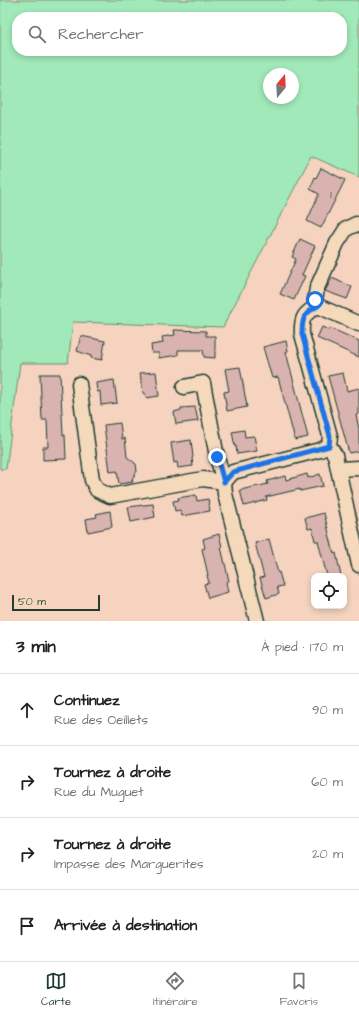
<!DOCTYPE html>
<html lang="fr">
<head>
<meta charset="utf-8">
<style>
	:root { --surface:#fff; --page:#f6f6f6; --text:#222; --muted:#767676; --line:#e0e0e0; --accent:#1f3d34 }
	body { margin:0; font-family:"Architects Daughter",sans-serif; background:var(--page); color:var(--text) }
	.controls { position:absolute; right:12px; bottom:12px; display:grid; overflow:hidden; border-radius:8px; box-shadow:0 2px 6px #0003 }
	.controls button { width:36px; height:36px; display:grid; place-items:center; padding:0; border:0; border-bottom:1px solid var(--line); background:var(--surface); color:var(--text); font:20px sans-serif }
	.compass { position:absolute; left:263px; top:68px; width:36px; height:36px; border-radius:50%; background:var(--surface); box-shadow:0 2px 6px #0003; rotate:18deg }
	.scale { position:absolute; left:12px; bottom:10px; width:88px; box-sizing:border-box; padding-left:4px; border:2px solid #1f3d34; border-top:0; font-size:11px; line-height:14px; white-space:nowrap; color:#1f3d34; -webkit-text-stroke:3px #f4d9bb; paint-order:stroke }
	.stop { position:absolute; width:12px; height:12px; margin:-9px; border:3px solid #1a73e8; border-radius:50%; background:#fff }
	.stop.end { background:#1a73e8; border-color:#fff; box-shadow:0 1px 4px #0008 }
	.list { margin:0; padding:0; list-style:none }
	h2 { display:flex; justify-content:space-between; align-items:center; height:52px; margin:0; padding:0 16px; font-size:17px }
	h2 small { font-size:13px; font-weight:400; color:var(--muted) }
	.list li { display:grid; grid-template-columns:26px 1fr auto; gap:12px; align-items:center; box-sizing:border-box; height:72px; padding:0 16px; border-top:1px solid var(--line) }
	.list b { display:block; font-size:15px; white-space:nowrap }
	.list p { margin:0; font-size:13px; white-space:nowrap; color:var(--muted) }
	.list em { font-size:13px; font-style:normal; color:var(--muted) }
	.icon { flex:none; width:22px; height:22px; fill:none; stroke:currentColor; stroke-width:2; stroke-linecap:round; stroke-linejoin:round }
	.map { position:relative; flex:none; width:359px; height:621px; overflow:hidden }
	.search { position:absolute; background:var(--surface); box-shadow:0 2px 6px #0003; left:12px; right:12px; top:12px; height:44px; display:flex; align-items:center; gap:10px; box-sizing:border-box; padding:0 14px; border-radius:16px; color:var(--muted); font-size:15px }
	.sheet { height:340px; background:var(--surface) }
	nav { display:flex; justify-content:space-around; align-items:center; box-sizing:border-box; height:56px; border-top:1px solid var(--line); background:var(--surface); font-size:11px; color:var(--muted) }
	nav a { display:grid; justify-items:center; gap:2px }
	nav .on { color:var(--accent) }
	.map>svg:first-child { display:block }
	.green { fill:#a1e9b8; stroke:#609376; fill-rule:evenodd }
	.building { fill:#d9b3b0; stroke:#1f3d34 }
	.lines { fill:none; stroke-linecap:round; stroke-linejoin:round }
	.minor-casing { stroke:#1f3d34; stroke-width:17 }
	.minor { stroke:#f4d9bb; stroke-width:14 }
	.route { stroke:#1a73e8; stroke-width:5 }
	.labels { text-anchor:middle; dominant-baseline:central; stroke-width:3; stroke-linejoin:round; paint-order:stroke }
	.number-label { font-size:11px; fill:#4e5a53 }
</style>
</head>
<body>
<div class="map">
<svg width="359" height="621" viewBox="0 0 359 621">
	<rect width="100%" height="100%" fill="#f5d3be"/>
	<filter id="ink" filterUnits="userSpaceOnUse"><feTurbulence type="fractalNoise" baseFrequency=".025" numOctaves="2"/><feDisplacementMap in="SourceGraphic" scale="8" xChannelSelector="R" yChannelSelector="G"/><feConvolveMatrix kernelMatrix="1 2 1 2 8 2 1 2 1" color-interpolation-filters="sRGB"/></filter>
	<g filter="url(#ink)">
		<!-- green -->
		<path class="green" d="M0,0h359v177l-48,-21 -88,171 -150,-5 -5,41h-48l-14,106h-6zM17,17h325v34h-325zM269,74h24v24h-24z"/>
		<!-- building -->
		<g class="building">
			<path d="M321,168l24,12 -24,48 -14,-7 12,-27 -9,-5 5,-12 1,1z"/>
			<path d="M300,239l15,7 -13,29 3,1 -11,24 -14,-6 16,-35 -4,-2z"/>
			<path d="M332,278l20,9 -5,12 -22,-8z"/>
			<path d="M322,327l7,3 1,-2 29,13v16l-42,-19z"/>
			<path d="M174,330l32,1v5h9v22l-11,-1 -1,-7h-25v5l-19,3v-5h-7l-1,-8 12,-2 -1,-6 13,-2z"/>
			<path d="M81,336l24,5 -3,19 -11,-2v-2l-14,-5z"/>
			<path d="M286,341l2,10 -2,1 22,85 -13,3 -17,-63 -6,1 -9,-31z"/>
			<path d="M240,367l7,40 -20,4 -3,-19 5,-1 -4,-22z"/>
			<path d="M156,372l3,24 -13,2 -1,-5h-2l-3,-20z"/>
			<path d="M343,373l4,18 12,-3v26l-3,1 3,14v22l-10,2 -21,-77z"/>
			<path d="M40,374h20l3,61h2l1,24 -23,1v-13h5l-1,-27h-5z"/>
			<path d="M114,380l3,23 -16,2 -1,-14 -3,1 -1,-9z"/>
			<path d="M195,407l3,14 -22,3 -2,-12 7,-2v-2z"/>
			<path d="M120,423l2,16 3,-1 2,19 9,7 1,7 -5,8 1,3 -14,2 -2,-13 -7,1 -6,-47z"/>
			<path d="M244,430l1,7 9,-1 3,15 -20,3 -1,-8 -1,1 -3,-15z"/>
			<path d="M191,440l2,17 -1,1 1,8 -15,2 -1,-6 -3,1 -3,-20z"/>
			<path d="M307,474l1,4 12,-4 3,12 -23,5v-2l-34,8 1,3 -23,6 -4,-16 28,-6 -1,-3 18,-5 1,4z"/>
			<path d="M196,495l1,6 11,-2 2,12 -28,5 -2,-6 -5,1 -2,-10 6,-1 -1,-2z"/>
			<path d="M153,504l2,13 -24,5 -3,-15z"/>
			<path d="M110,511l2,16 -24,5 -2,-13 11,-2 -1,-3z"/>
			<path d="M324,513l10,41 2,-1 5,23h-14l-9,-35h-3l-3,-13 -4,1 -3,-11z"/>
			<path d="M219,534l3,13h-1l8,34 -3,1 2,10 -20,6 -4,-14 5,-1 -2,-8h1l-6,-26 3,-1 -2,-9z"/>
			<path d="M269,539l9,34 1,-1 4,14 -6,1 2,7 -13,4 -6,-20 4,-1 -9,-34z"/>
		</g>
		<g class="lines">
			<defs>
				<g id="minor">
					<path d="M318,306l41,18"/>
					<path d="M79,384l13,96 5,10 13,6 93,-17 21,3"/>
					<path d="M184,387l19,-4 14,74 7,25 1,12 32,127"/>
					<path d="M329,446l1,-10 -28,-102c-1,-16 2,-21 16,-28l-3,-6 2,-12 20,-45 9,-14 10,-5 3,1"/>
					<path d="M329,446l6,9 3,14 21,96"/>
					<path d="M338,469l21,-1"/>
					<path d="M224,482l9,-10 87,-22 9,-4"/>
				</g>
			</defs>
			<!-- minor casing -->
			<use href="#minor" class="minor-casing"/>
			<!-- minor -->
			<use href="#minor" class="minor"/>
		</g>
	</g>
	<g class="lines" filter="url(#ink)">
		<!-- route -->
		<path class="route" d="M217,457l7,25 9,-10 96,-26 1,-10 -28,-102c0,-16 2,-21 16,-28l-3,-6"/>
	</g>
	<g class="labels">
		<!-- number labels -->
		<g class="number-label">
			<text x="331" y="194">1</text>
		</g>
	</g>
</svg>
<div class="controls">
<button><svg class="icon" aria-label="locate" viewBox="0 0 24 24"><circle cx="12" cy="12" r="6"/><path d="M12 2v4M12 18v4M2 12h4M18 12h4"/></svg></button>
</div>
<svg class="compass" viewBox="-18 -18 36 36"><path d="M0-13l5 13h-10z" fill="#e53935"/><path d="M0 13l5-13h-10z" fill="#767676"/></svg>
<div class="scale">50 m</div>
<div class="stop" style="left:315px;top:300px"></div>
<div class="stop end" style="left:217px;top:457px"></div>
<div class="search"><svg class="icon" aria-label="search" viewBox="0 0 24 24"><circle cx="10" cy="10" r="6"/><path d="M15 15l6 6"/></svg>Rechercher</div>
</div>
<section class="sheet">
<h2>3 min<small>À pied · 170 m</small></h2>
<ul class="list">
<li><svg class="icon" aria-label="ahead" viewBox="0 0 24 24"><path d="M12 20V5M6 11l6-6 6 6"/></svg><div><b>Continuez</b><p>Rue des Oeillets</p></div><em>90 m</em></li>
<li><svg class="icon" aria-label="right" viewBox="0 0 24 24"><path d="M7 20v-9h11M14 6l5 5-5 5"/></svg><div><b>Tournez à droite</b><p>Rue du Muguet</p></div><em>60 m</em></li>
<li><svg class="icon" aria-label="right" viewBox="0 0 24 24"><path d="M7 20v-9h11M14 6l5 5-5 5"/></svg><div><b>Tournez à droite</b><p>Impasse des Marguerites</p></div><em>20 m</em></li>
<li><svg class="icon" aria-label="arrive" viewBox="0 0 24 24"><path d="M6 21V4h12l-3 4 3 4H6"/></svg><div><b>Arrivée à destination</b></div></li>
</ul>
</section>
<nav>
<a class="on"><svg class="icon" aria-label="map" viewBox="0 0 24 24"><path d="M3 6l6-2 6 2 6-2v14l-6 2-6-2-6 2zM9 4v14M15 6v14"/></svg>Carte</a>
<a><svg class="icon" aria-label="directions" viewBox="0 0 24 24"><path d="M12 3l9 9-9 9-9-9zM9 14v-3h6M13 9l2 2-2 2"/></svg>Itinéraire</a>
<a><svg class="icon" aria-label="saved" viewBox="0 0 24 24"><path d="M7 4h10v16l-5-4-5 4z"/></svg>Favoris</a>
</nav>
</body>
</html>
